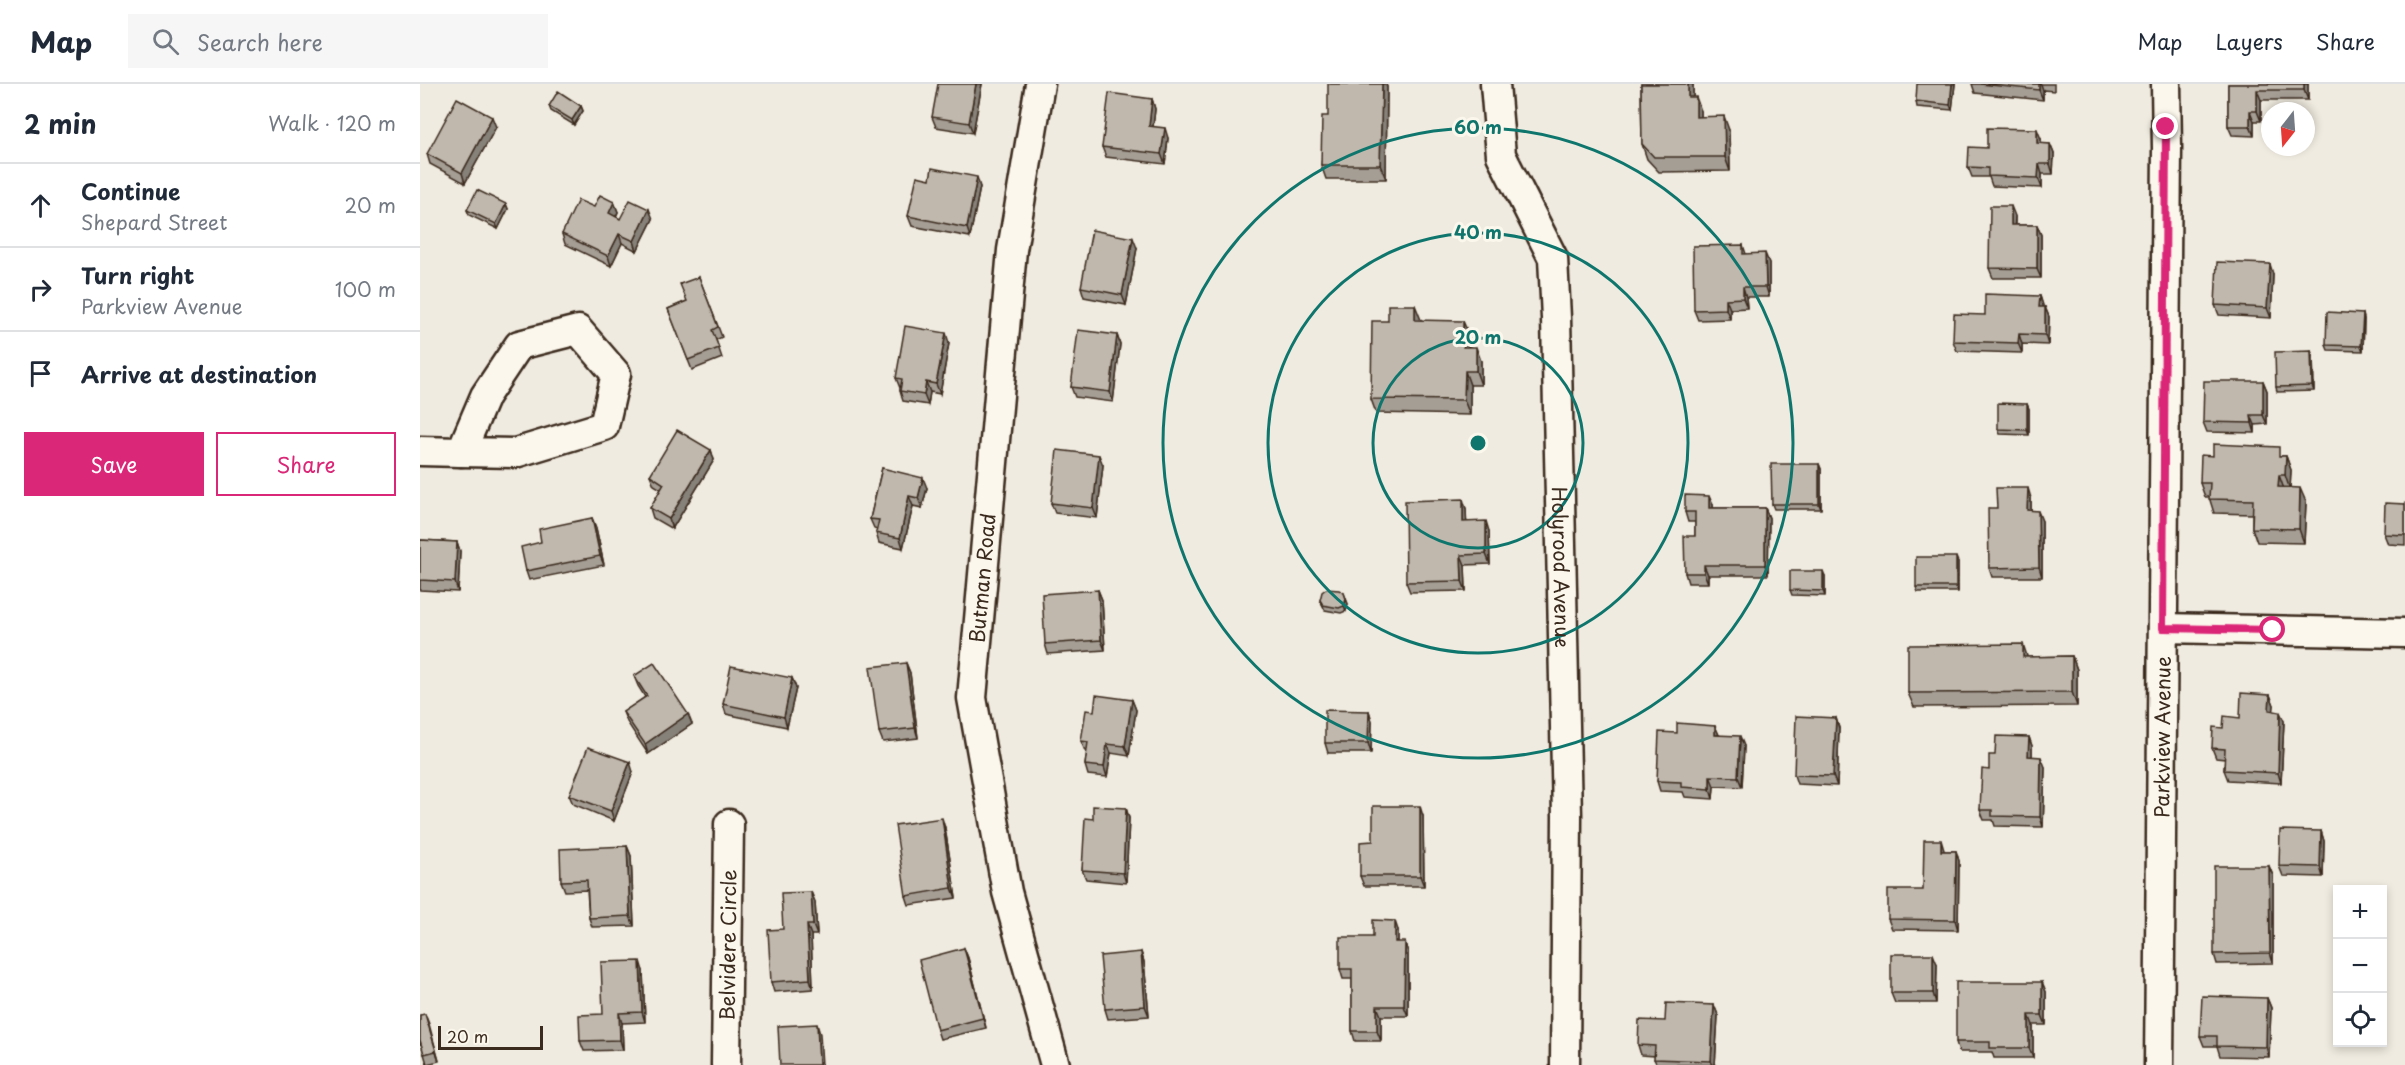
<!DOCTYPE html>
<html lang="en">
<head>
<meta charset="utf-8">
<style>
	:root { --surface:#fff; --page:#f6f6f7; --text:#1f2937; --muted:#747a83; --line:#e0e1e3; --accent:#db2777 }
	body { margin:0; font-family:"Playpen Sans",sans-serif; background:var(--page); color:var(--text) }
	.controls { position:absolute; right:18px; bottom:18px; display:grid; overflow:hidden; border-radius:0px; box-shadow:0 3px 9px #0003 }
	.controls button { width:54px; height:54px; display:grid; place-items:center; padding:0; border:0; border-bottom:2px solid var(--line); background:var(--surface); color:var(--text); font:30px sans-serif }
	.compass { position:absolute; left:1841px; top:18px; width:54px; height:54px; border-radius:50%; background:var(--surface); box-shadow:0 3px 9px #0003; rotate:197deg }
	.scale { position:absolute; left:18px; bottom:15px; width:105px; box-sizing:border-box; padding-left:6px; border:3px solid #3b2a1e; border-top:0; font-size:16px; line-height:21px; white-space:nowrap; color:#3b2a1e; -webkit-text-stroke:4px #fbf7ec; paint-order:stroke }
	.stop { position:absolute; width:18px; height:18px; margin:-14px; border:4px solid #db2777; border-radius:50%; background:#fff }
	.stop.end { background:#db2777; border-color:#fff; box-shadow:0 2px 6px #0008 }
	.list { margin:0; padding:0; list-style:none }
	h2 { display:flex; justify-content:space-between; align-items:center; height:78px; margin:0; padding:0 24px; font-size:26px }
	h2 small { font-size:20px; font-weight:400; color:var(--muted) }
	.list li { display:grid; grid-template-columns:39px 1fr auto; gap:18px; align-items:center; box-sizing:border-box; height:84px; padding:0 24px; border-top:2px solid var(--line) }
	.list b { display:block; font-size:22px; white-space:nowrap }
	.list p { margin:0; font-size:20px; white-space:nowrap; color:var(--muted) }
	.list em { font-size:20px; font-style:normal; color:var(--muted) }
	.actions { display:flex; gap:12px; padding:18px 24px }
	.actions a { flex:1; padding:14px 0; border:2px solid var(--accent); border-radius:0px; text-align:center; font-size:21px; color:var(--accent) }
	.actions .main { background:var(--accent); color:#fff }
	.icon { flex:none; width:33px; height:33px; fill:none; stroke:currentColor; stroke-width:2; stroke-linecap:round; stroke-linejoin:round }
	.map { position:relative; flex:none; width:1985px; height:981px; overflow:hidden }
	header { display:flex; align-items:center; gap:36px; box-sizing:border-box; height:84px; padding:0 30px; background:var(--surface); border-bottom:2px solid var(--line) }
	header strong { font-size:28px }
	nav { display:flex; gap:33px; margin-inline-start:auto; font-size:21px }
	.search { width:420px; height:54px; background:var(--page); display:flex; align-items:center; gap:15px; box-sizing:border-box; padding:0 21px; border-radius:0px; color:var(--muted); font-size:22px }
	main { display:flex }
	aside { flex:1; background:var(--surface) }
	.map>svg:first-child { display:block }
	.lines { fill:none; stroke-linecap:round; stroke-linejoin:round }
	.minor-casing { stroke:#3b2a1e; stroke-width:33 }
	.minor { stroke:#fbf7ec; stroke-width:28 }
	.wall { fill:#a59e95; stroke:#3b2a1e; stroke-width:1.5 }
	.shaded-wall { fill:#868179; stroke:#3b2a1e; stroke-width:1.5 }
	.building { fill:#c0b8ad; stroke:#3b2a1e; stroke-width:1.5 }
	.route { stroke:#db2777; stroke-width:8 }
	.ring { fill:none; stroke:#0f766e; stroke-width:3 }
	.labels { text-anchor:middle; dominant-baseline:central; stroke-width:6; stroke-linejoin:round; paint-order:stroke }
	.street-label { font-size:20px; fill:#3b2a1e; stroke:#fbf7ec }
	.centre { fill:#0f766e; stroke:#fbf7ec; stroke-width:3 }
	.ring-label { font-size:18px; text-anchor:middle; font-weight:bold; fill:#0f766e; stroke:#fbf7ec; stroke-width:6; stroke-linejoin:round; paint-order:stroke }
</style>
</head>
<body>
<header>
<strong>Map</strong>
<div class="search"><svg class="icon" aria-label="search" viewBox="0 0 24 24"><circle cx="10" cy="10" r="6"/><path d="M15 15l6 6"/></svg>Search here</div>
<nav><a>Map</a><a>Layers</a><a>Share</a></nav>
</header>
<main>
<aside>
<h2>2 min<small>Walk · 120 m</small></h2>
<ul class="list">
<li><svg class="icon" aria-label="ahead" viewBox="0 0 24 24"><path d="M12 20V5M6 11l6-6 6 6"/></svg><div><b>Continue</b><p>Shepard Street</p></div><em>20 m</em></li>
<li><svg class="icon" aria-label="right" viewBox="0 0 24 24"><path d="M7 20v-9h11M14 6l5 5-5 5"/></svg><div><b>Turn right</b><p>Parkview Avenue</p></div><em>100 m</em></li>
<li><svg class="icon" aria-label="arrive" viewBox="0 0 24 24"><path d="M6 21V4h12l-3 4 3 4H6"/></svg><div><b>Arrive at destination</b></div></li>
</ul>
<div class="actions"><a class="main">Save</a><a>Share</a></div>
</aside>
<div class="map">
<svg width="1985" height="981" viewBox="0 0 1985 981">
	<rect width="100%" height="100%" fill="#f0ebe0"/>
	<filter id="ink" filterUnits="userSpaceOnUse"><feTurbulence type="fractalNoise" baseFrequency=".0167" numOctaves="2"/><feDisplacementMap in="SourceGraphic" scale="12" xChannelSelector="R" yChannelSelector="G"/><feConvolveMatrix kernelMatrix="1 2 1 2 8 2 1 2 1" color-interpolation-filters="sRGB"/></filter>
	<g filter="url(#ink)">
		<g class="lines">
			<defs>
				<g id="minor">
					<path d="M620,0l-28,166 -40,448 35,194 48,173"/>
					<path id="s1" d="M1075,0l6,71 52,103 3,60 11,498 -2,249"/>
					<path d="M158,246l38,44 -12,52 -89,27 -54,-1 24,-56 34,-51z"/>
					<path d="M0,367l41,1"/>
					<path d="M1743,544l242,5"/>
					<path id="s2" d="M306,981l3,-241"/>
					<path id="s3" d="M1739,981l8,-917 -1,-64"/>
				</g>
			</defs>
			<!-- minor casing -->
			<use href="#minor" class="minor-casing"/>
			<!-- minor -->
			<use href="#minor" class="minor"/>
		</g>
		<!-- wall -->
		<g class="wall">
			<path d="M562,0l-9,49 -37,-6 -4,-10z"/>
			<path d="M1221,0h52v13l8,14v6l28,13 1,41 -71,1 -12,-13 -5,-15z"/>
			<path d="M1535,0l-3,26 -35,-3 -1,-6z"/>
			<path d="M1552,0h82v7l-11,-1v10l-68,-7z"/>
			<path d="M1808,0h80v16h-47v21h-7v15l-22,-1 -4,-9z"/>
			<path d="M967,3l-1,92h-60l-5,-14 7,-49z"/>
			<path d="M732,15l3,10 -2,18 15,11 -3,26 -59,-7 -4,-10z"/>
			<path d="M129,22h32l2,5 -9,14 -23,-14z"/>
			<path d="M76,43l-31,56 -35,-19 -3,-10z"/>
			<path d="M1621,55v5h9l4,10 -1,20h-11v14l-50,-2 -3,-9h-17l-4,-10 19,-19z"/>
			<path d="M510,95l50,8 -10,50 -58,-11 -4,-10z"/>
			<path d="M194,118l4,10 -2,5 4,2h33l-16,32 -15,-8 -11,23 -46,-22 -3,-10 32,-27z"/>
			<path d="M86,120l2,5 -10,20 -29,-14 -2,-5z"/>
			<path d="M1595,132v9h22l4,10v43h-48l-4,-10z"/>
			<path d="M1323,161l3,9 23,9v34h-23l1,11 -17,1v10l-32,1 -4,-10z"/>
			<path d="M717,164l-11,57 -42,-8 -3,-10z"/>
			<path d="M1853,190l-2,44 -52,-3 -4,-10z"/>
			<path d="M279,193l23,60 -6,3 6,18 -30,12 -24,-61 19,-8z"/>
			<path d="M1620,212l3,11h2l4,10 -1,28 -26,-1v9l-65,-2 -4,-10 32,-26z"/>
			<path d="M1943,230l1,5 -1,32 -35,-1 -2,-5z"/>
			<path d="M1001,236l48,15 -1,12 13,14v24h-11v30l-94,-2 -5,-14z"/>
			<path d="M697,251l3,9 -7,58 -38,-5 -4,-10z"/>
			<path d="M529,259l-9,51 -10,-2 -2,13 -25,-4 -3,-10v-3l-4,-10z"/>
			<path d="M1891,267l2,5 1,35 -37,1 -1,-5z"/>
			<path d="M1843,297l4,10v33l-12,1v8l-48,-1 -4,-10z"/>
			<path d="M1607,320l2,5v26l-29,-1 -2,-5z"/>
			<path d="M291,366l3,10 -42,69 -19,-11 -3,-10 11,-19 -7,-4 -4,-10z"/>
			<path d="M1793,372h73l5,14 -1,18 16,14 -2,41 -47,-1 -5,-14v-14l-38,-1 -5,-16h-4l-5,-14z"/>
			<path d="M1399,380l2,5v40h-47l-2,-5z"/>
			<path d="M683,381l-6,53 -42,-5 -4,-10z"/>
			<path d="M462,384l45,20 -5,20 -9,-2 -10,42 -24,-5 -3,-10 1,-4 -3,-1 -4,-9z"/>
			<path d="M1611,414v12l11,11v56h-50l-3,-9 8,-60z"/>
			<path d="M1985,420v41l-17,-1 -4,-10z"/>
			<path d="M1293,421v3h52l4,10 -1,57h-60v8h-20l-3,-10 10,-37v-14h-7l-3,-10z"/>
			<path d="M1046,425v12l23,10 1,33 -25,1 1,26 -56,1 -4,-10z"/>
			<path d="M172,434l4,10 8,37 -75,15 -3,-9 15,-29z"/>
			<path d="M0,456l37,2 3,9 -2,41 -38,-2z"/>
			<path d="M1538,478v30h-40l-2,-5z"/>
			<path d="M1405,492v20l-33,-1 -2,-5z"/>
			<path d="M678,506l4,10 3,50 -57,4 -3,-10z"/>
			<path d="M924,509l4,11 -2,7 -5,2 -16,-3 -5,-10z"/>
			<path d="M1652,572l5,14v36l-163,1 -6,-14 120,-36z"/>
			<path d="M486,579l4,10 8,65 -35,4 -4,-10z"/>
			<path d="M214,592l58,48 -44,30 -21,-32 -4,-10 22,-15 -7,-11z"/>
			<path d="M372,594l4,10 -9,39 -61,-13 -3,-10z"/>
			<path d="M1850,611l4,10 -1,6 11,10 -3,62 -53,-3 -4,-10 1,-11 -9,-1 -4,-10 11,-20 17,-10z"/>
			<path d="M712,616l4,10 -7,46 -18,-3 -4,24 -19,-2 -3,-10 2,-14h-2l-4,-10 13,-30z"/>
			<path d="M949,627l3,10 -1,32h-43l-3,-10z"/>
			<path d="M1416,634l3,10 -2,58 -40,-2 -3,-9z"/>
			<path d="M1295,642l4,9 25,11 -2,41 -28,-1 -1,13 -28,-2 -2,-5 -23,-1 -3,-10 20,-48z"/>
			<path d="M1609,653l3,9v11l13,10 -2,60 -48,-1 -2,-6h-9l-4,-10 9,-40 6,-15z"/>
			<path d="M213,688l-19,49 -41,-17 -4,-9z"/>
			<path d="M706,724l3,10 -3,65 -40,-4 -4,-9 11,-51z"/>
			<path d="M1003,732l1,70h-60l-4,-10 13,-35z"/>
			<path d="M525,744l11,70 -47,7 -3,-9z"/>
			<path d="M1901,747l3,10 -1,36 -40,-1 -4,-10z"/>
			<path d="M207,762l4,10 3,70 -42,1 -3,-9 -2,-28 -22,1 -4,-10z"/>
			<path d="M1524,767h12l3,10 -1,69 -66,-1 -4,-10 35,-29z"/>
			<path d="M1849,782l4,10v87l-56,1 -3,-10z"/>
			<path d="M391,808l4,10 2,33h-6l2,54 -39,3 -3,-10 12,-53z"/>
			<path d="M978,846v12l10,10v64h-27v25h-26l-3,-10v-52h-9l-3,-10 33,-32z"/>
			<path d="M544,864l4,10 18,70 -46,11 -3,-9z"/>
			<path d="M721,868l3,10 5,54 -41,3 -3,-10z"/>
			<path d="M1517,880l-1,39h-41l-4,-10z"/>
			<path d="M223,887l2,51 -23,1 1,27 -39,1 -4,-10 23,-27z"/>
			<path d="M1622,898l4,10v33h-13v33h-39l-2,-6h-33l-3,-10z"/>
			<path d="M1847,914l4,10 -2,49 -49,-1 -3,-10h-13l-4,-10z"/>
			<path d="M1294,921l4,10 -3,50h-58l-3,-6 1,-3 -14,-1 -3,-10 27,-24z"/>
			<path d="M5,930l14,47 -12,3 -6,-21 -1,1v-29z"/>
		</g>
		<!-- shaded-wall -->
		<g class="shaded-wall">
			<path d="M556,0h6l-9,49 -4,-10z"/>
			<path d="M962,0h4l1,3 -1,92 -6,-14z"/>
			<path d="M1268,0h5v27l-5,-14z"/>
			<path d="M1532,0h3l-3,26 -2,-5z"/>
			<path d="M1619,0h2l2,6v10l-4,-10z"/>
			<path d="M1884,0h4v16l-4,-10z"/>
			<path d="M1837,6l4,10v21l-4,-10z"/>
			<path d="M1276,13l5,14v20l-5,-14z"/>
			<path d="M732,15l3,10 -3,27 -3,-10z"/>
			<path d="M161,22l2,5 -9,14 -2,-5z"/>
			<path d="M1830,27l4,10v15l-4,-10z"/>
			<path d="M1304,32l5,14 1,41 -5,-14z"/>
			<path d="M72,33l4,10 -31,56 -3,-10z"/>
			<path d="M745,44l3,10 -3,26 -4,-10z"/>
			<path d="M1617,45l4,10v14l-4,-10z"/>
			<path d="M1630,60l4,10 -1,20 -3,-10z"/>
			<path d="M1619,80l3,10v14l-4,-10z"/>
			<path d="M557,93l3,10 -10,50 -3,-9z"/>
			<path d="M194,118l4,10 -6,11 -3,-10z"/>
			<path d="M86,120l2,5 -10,20 -2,-5z"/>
			<path d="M1591,122l4,10 -1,18 -3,-9z"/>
			<path d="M229,125l4,10 -16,32 -3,-10z"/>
			<path d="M1617,141l4,10v43l-4,-9z"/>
			<path d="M199,150l3,9 -11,23 -3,-10z"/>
			<path d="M713,154l4,10 -11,57 -4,-10z"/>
			<path d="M1345,169l4,10v34l-3,-10z"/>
			<path d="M1850,180l3,10 -2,44 -4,-10z"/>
			<path d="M1323,203l3,10 1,11 -4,-10z"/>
			<path d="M1620,212l3,9v12l-4,-10z"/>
			<path d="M1306,215l4,10v10l-4,-10z"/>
			<path d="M995,221l6,15v14l-6,-14z"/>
			<path d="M1625,223l4,10 -1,28 -3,-10z"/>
			<path d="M1943,230l1,5 -1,32 -2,-5z"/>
			<path d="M1043,237l6,14 -1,26 -5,-14z"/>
			<path d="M526,249l3,10 -9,51 -4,-10z"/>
			<path d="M1599,250l3,10v9l-4,-10z"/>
			<path d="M697,251l3,9 -7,58 -3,-10z"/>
			<path d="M1056,263l5,14v24l-5,-14z"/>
			<path d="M1891,267l2,5 1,35 -2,-5z"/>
			<path d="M1045,287l5,14v30l-6,-15z"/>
			<path d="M1843,297l4,10v33l-4,-9z"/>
			<path d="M506,298l4,10 -2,13 -4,-10z"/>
			<path d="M1607,320l2,5v26l-2,-5z"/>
			<path d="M1831,331l4,10v8l-3,-10z"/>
			<path d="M291,366l3,10 -42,69 -3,-10z"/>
			<path d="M679,371l4,10 -6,53 -4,-10z"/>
			<path d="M1866,372l5,14 -1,20 -5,-15z"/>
			<path d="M1399,380l2,5v40l-2,-5z"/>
			<path d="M1859,391l5,14 -6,-2z"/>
			<path d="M503,394l4,10 -5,20 -4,-10z"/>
			<path d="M1608,404l3,10v22l-4,-10z"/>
			<path d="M1880,404l6,14 -2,41 -5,-14z"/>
			<path d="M489,412l4,10 -10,42 -3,-10z"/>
			<path d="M1289,412l4,9v13l-4,-10z"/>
			<path d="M1043,415l3,10 1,22 -4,-9z"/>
			<path d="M1345,424l4,10 -1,57 -3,-10z"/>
			<path d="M1618,427l4,10v56l-3,-10z"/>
			<path d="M172,434l4,10 8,37 -4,-9z"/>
			<path d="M1066,437l3,10 1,33 -4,-10z"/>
			<path d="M37,458l3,9 -2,41 -3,-10z"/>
			<path d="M1041,471l4,10 1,26 -4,-10z"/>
			<path d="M1536,473l2,5v30l-2,-5z"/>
			<path d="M1284,481l4,10v8l-4,-10z"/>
			<path d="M1403,487l2,5v20l-2,-5z"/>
			<path d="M678,506l4,10 3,50 -4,-10z"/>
			<path d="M926,515l2,5 -2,7 -2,-5z"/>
			<path d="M1603,560l5,15 -5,-2z"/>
			<path d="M1652,572l5,14v36l-5,-14z"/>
			<path d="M486,579l4,10 8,65 -3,-10z"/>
			<path d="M372,594l4,10 -9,39 -3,-10z"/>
			<path d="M1850,611l4,10 -1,15 -4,-10z"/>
			<path d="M712,616l4,10 -7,46 -4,-10z"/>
			<path d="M949,627l3,10 -1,32 -3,-10z"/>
			<path d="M1860,628l4,9 -3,62 -3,-10z"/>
			<path d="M268,630l4,10 -44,30 -3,-10z"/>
			<path d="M1416,634l3,10 -2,58 -4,-10z"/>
			<path d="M1295,642l4,9h-4z"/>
			<path d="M1320,652l4,10 -2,41 -4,-10z"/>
			<path d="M1609,653l3,9v20l-4,-10z"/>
			<path d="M687,660l4,9 -4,24 -3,-10z"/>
			<path d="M1621,673l4,10 -2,60 -3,-10z"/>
			<path d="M210,678l3,10 -19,49 -3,-10z"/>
			<path d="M1290,692l4,10 -1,13 -3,-10z"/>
			<path d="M1000,722l3,10 1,70 -4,-10z"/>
			<path d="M706,724l3,10 -3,65 -3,-10z"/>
			<path d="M522,734l3,10 11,70 -4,-10z"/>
			<path d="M1901,747l3,10 -1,36 -3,-10z"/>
			<path d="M1521,756l3,10v11l-3,-10z"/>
			<path d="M207,762l4,10 3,70 -4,-10z"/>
			<path d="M1536,767l3,10 -1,69 -3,-10z"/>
			<path d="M1849,782l4,10v87l-3,-10z"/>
			<path d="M391,808l4,10 2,33 -4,-10z"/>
			<path d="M975,837l3,9v22l-3,-10z"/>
			<path d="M387,841l4,10 2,54 -3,-10z"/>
			<path d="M985,858l3,10v64l-4,-10z"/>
			<path d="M544,864l4,10 18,70 -3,-10z"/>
			<path d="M721,868l3,10 5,54 -4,-10z"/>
			<path d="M1513,870l4,10 -1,39 -3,-10z"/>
			<path d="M220,877l3,10 2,51 -3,-10z"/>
			<path d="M1622,898l4,10v33l-4,-10z"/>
			<path d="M1847,914l4,10 -2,49 -3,-10z"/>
			<path d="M1294,921l4,10 -3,50h-2l-2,-4z"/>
			<path d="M957,922l4,10v25l-4,-10z"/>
			<path d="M199,929l3,10 1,27 -3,-10z"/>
			<path d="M5,930l4,10 10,37 -3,-10z"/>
			<path d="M1609,931l4,10v33l-4,-10z"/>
			<path d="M397,940l3,10 2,31h-3z"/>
		</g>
		<!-- building -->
		<g class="building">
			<path d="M518,0h38l-7,39 -37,-6z"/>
			<path d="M908,0h54l-2,81h-59l1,-49h6z"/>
			<path d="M1221,0h47v13h8v20l28,-1 1,41h-71l-12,-13z"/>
			<path d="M1497,0h35l-2,21 -34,-4z"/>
			<path d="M1560,0h59v6z"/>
			<path d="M1808,0h76v6h-47v21h-7v15h-22z"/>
			<path d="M138,7l23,15 -9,14 -23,-14z"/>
			<path d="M689,9l43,6 -3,27 16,2 -4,26 -59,-7z"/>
			<path d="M37,14l35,19 -30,56 -35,-19z"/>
			<path d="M1567,44l50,1v14l13,1v20h-11l-1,14 -50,-2v-8l-20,-1 1,-20 18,1z"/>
			<path d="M512,84l45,9 -10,51 -59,-12 9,-40 13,3z"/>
			<path d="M57,106l29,14 -10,20 -29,-14z"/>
			<path d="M180,111l14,7 -5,11 11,6 10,-19 19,9 -15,32 -15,-7 -11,22 -46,-22 16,-34 16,7z"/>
			<path d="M1570,122h21v19h26v44l-48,-1z"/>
			<path d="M672,146l41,8 -11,57 -41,-8z"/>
			<path d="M1323,161v9l22,-1 1,34h-23v11l-17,1v10l-32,1 -1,-64z"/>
			<path d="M1797,178l53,2 -3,44 -52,-3z"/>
			<path d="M279,193l19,50 -6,3 7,18 -31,12 -20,-51 19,-8 -7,-17z"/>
			<path d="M1565,210l55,2 -1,11h6v28l-26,-1 -1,9 -65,-2 1,-27 31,1z"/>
			<path d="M968,221h27v15l48,1v26h13v24h-11l-1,29 -93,-1 1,-78h16z"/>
			<path d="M1907,228l36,2 -2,32 -35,-1z"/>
			<path d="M485,242l41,7 -10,51 -10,-2 -2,13 -24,-4 2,-12 -6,-1z"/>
			<path d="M658,246l39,5 -7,57 -39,-5z"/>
			<path d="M1891,267l1,35 -36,1 -1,-35z"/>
			<path d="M1784,297h59v34h-12l1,8 -49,-1z"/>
			<path d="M1578,319l29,1v26l-29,-1z"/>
			<path d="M257,346l34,20 -42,69 -19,-11 14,-24 -14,-9z"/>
			<path d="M1793,360l66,3v9h7l-1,19h-6l-1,12 22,1 -1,41 -47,-1 1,-28 -44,-1 1,-16h-10l1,-28 12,1z"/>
			<path d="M637,366l42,5 -6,53 -42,-5z"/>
			<path d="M1351,380h48v40h-47z"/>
			<path d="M462,384l41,10 -5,20 -9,-2 -9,42 -24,-5 3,-13 -9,-1z"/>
			<path d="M1576,404h32l-1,22 11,1 1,56 -50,1 -1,-60h9z"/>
			<path d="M1265,411l24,1v12h56v57h-61v8h-19l-1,-37h11v-24h-10z"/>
			<path d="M1043,415v23l23,-1v33l-25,1 1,26 -56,1 -1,-81z"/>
			<path d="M1965,419l20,1v31l-21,-1z"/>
			<path d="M172,434l8,38 -74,15 -5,-24 20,-5 -2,-13z"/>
			<path d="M0,456l37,2 -2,40 -35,-2z"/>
			<rect x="1496" y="473" width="40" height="30"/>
			<path d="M1370,487h33v20l-33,-1z"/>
			<path d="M906,505l13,1 5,3 2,6 -2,7 -5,2 -16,-3 -3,-5 2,-8z"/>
			<path d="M678,506l3,50 -56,4 -3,-50z"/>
			<path d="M1603,560v13l49,-1v36l-164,1v-48z"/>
			<path d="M234,579l34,51 -43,30 -22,-32 24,-16 -13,-20z"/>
			<path d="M486,579l9,65 -36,4 -9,-65z"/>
			<path d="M311,582l61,12 -8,39 -61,-13z"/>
			<path d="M1821,609l29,2 -1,15 11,2 -2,61 -54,-3 1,-21 -13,-1 1,-21 10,1 1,-12 16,2z"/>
			<path d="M676,611l36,5 -7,46 -18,-2 -3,23 -19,-2 3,-23 -7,-1 5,-31 8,1z"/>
			<path d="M905,626l44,1 -1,32h-43z"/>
			<path d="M1376,632l40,2 -3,58 -39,-1z"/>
			<path d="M1257,639l38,3v9l25,1 -2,41 -28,-1v13l-29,-2v-5l-24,-1 2,-49 18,1z"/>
			<path d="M1576,652l33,1 -1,19 13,1 -1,60 -48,-1v-6h-12l2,-41 7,1v-15h6z"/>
			<path d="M168,663l42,15 -19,49 -42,-16z"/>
			<path d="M673,722l33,2 -3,65 -41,-3 3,-52 8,1z"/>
			<path d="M953,722h47v70h-60v-34l13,-1z"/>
			<path d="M522,734l10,70 -46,8 -11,-71z"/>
			<path d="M1860,746l41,1 -1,36 -41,-1z"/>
			<path d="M1504,756h17v11h15l-1,69 -67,-1v-29h35z"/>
			<path d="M207,762l3,70 -41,2 -2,-38 -26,1 -1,-32z"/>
			<path d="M1794,782h55l1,87 -56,1z"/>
			<path d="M391,808l2,33h-6l3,54 -39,3 -3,-52 15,-1 -2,-36z"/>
			<path d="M953,836l22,1v21h10l-1,64h-27v25h-25v-62h-12v-32h33z"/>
			<path d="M544,864l19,70 -46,12 -18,-70z"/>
			<path d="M721,868l4,54 -40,3 -5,-53z"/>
			<rect x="1471" y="870" width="42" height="39"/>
			<path d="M220,877l2,51 -23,1 1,27 -40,1 -1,-26 24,-1 -2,-52z"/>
			<path d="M1536,898h86v33h-13v33h-39v-6h-34z"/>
			<path d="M1782,912l65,2 -1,49 -49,-1v-10h-17z"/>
			<path d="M1246,919l48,2 -3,56 -57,-2 1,-13 -17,-1 1,-25 26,1z"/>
			<path d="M5,930l11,37 -12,3 -4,-14v-25z"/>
			<path d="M397,940l2,41h-39l-2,-39z"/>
		</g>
	</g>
	<g class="lines" filter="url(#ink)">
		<!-- route -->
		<path class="route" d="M1746,43l-3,501 110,2"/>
	</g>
	<!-- distance rings -->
	<g class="ring">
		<circle cx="1058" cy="359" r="105"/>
		<circle cx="1058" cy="359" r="210"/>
		<circle cx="1058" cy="359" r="315"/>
	</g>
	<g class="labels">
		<!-- street labels -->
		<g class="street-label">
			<text stroke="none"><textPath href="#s1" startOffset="496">Holyrood Avenue</textPath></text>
			<text transform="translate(562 494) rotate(-85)">Butman Road</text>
			<text stroke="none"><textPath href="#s3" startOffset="328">Parkview Avenue</textPath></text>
			<text stroke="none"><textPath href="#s2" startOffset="120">Belvidere Circle</textPath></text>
		</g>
	</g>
	<circle cx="1058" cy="359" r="9" class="centre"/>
	<g class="ring-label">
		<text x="1058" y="50">60 m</text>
		<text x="1058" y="155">40 m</text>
		<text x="1058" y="260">20 m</text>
	</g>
</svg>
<div class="controls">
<button>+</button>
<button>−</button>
<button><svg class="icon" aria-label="locate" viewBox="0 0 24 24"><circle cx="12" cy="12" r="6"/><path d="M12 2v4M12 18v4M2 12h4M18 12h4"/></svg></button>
</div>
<svg class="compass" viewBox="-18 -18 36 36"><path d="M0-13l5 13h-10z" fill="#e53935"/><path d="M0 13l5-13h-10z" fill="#747a83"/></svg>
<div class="scale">20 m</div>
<div class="stop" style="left:1853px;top:546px"></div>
<div class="stop end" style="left:1746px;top:43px"></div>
</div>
</main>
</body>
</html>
